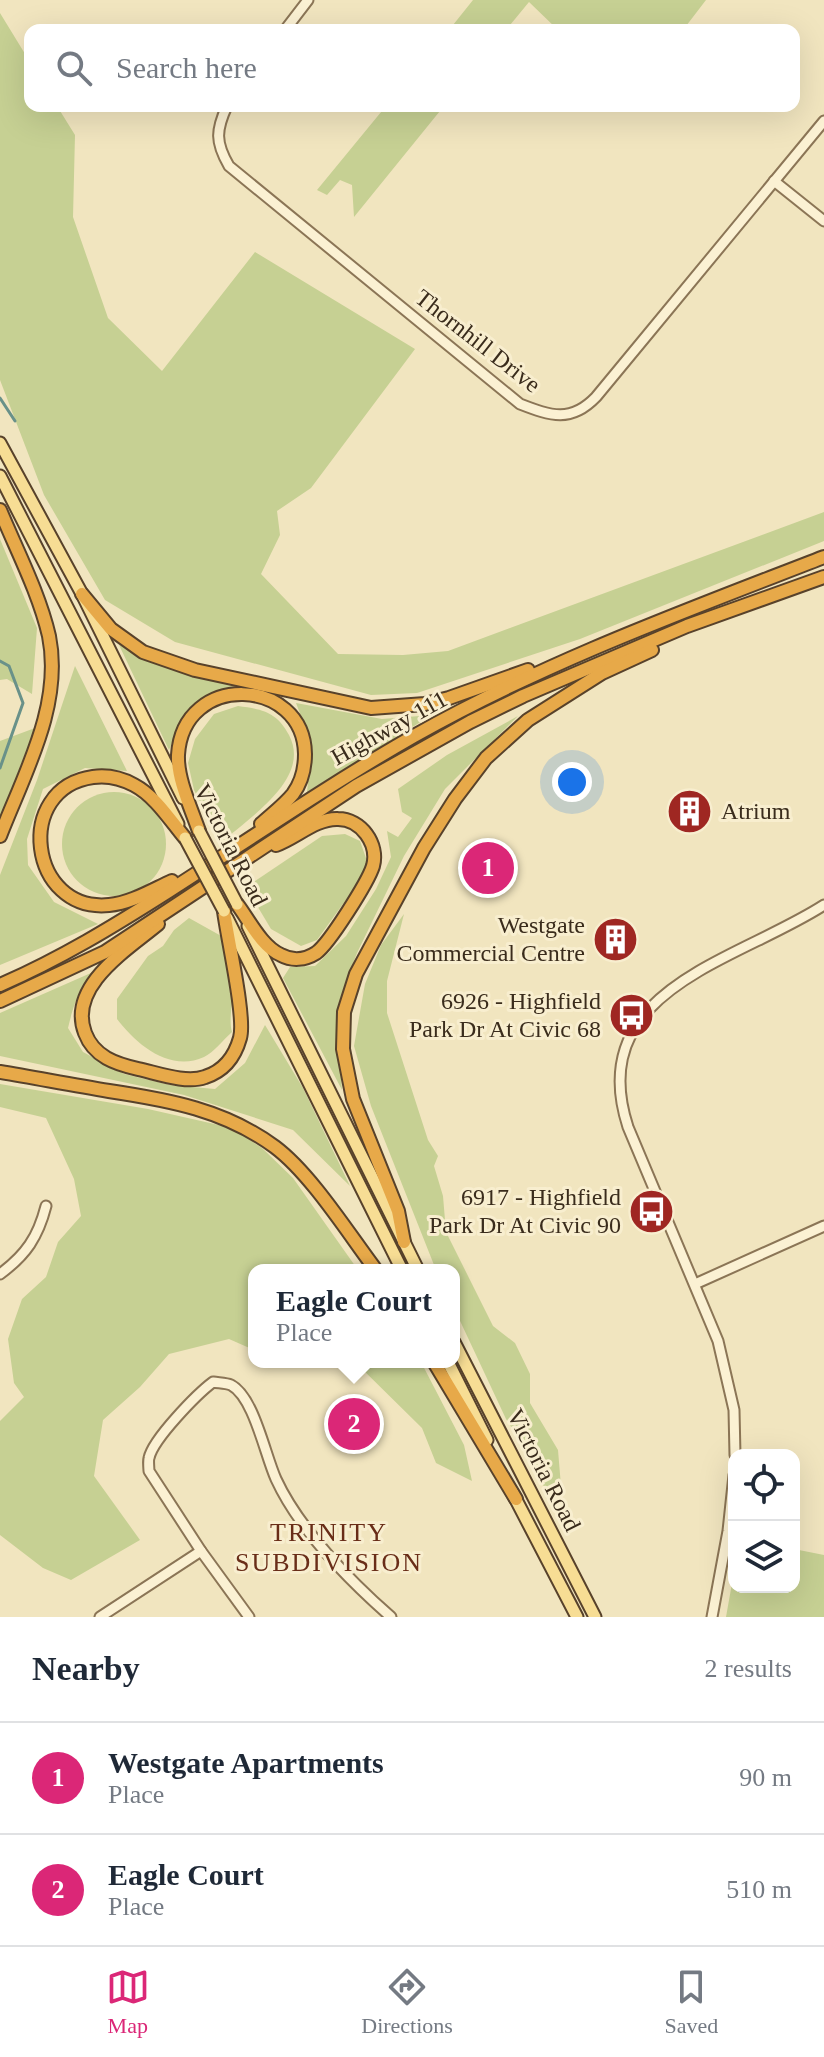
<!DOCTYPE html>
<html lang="en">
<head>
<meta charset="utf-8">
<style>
	:root { --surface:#fff; --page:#f2f2f3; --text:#1f2937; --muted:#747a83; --line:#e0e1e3; --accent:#db2777 }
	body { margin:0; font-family:"Times New Roman",serif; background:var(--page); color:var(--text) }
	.controls { position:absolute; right:24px; bottom:24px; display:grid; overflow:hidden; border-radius:16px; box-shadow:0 8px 32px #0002 }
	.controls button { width:72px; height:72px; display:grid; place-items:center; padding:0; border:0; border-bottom:2px solid var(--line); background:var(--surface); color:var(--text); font:40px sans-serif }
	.you { position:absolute; left:572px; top:782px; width:28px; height:28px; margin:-20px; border:6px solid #fff; border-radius:50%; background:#1a73e8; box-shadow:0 0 0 12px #1a73e833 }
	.badge { display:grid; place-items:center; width:52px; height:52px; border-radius:50%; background:var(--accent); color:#fff; font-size:26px; font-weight:700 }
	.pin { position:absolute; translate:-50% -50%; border:4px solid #fff; box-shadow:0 2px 8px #0006 }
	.popup { position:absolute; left:248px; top:1264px; width:212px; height:104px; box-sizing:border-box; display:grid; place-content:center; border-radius:16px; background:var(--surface); filter:drop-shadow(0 2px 6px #0005); font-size:26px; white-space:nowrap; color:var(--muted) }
	.popup b { font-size:30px; color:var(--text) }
	.popup::after { content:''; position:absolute; left:50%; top:100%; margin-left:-16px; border:16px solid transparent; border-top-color:var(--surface) }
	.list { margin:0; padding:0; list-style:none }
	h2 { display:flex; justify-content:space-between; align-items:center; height:104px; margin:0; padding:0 32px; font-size:34px }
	h2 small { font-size:26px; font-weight:400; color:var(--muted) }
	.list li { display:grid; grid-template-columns:52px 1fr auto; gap:24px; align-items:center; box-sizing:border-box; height:112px; padding:0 32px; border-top:2px solid var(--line) }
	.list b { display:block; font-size:30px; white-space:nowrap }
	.list p { margin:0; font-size:26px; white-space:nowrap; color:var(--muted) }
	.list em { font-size:26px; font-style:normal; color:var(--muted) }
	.icon { flex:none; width:44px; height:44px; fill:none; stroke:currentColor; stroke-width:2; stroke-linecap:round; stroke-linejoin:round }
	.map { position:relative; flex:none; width:824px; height:1617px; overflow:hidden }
	.search { position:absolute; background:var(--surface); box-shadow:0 8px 32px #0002; left:24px; right:24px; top:24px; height:88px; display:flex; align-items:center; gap:20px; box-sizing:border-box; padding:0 28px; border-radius:16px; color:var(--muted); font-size:30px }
	.sheet { height:328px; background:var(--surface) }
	nav { display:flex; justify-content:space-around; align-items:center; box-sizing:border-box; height:112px; border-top:2px solid var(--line); background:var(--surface); font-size:22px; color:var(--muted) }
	nav a { display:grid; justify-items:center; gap:4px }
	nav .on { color:var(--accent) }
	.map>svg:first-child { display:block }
	.green { fill:#c6d093 }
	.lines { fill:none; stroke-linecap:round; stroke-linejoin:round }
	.stream { stroke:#699189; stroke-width:3 }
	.minor-casing { stroke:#8b7556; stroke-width:13 }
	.major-casing { stroke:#58422b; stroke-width:15 }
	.highway-casing { stroke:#58422b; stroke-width:16 }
	.minor { stroke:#fbf1d3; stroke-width:9 }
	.major { stroke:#f7dd94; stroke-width:11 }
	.highway { stroke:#e7a949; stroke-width:12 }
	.major-bridge-casing { stroke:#58422b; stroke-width:15; stroke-linecap:butt }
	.major-bridge { stroke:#f7dd94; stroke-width:11 }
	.labels { text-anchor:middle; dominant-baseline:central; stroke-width:6; stroke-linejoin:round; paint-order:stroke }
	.street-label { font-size:24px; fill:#3a2c1c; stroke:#f8eecf }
	.poi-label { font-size:24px; fill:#3a2c1c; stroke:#f8eecf; text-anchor:end }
	.neighbourhood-label { font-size:26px; letter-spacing:2px; fill:#692d18; stroke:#f8eecf }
</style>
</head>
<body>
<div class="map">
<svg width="824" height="1617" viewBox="0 0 824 1617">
	<rect width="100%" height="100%" fill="#f1e5bf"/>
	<!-- green -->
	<g class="green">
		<path d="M473,0h233l-23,30h-125l-29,-28 -23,28h-57z"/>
		<path d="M0,13l30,49v44h27l18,29 -2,82 35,101 54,53 93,-119 160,97 -104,139 -34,23 3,24 -19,39 77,80 65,1 45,-4 376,-139v29l-244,98 -163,54 -46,2 -196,-53 -70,-42 -61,-105 -44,-115z"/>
		<path d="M386,106h58l-90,111 -2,-32 -12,-5 -13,15 -10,-5z"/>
		<path d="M0,539l37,89 -5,66 -25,-15 -7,1z"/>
		<path d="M119,645l57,24 59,17 -31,10 -23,24 -12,30z"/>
		<path d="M75,666l52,105 -42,-3 -42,21 -16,50 1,26 26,37 44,22 -98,41v-90l37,-95z"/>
		<path d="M296,703l86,16 50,-4 -125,77 5,-47z"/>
		<path d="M238,706c24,3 39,6 51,29 23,44 -40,82 -68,108l-27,-53 -6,-27 7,-24 19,-25z"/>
		<path d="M518,716l-73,73 -41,67 -47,97 -11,28 -9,48 5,61 -59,-112 7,-11 25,-1 31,-30 30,-47 15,-32 -4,-26 11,6 14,-19 -10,-6 -4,-23 49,-34z"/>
		<path d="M35,728l-35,91v-78z"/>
		<circle cx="114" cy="844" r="52"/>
		<path d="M345,834l15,7 7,20 -6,18 -44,61 -16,6 -30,-17 -25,-42 76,-51z"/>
		<path d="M404,914l-17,67v32l41,127 10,16 -4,10 9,30 3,36 47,94 22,17 15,31v29l28,47 3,36 -7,23 -23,-51 -25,-39 -52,-111v-38h-18l-65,-164 -17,-60 11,-62 16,-39z"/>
		<path d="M189,918l34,19c4,14 10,30 11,44 0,15 -6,38 -2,51 -8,7 -19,21 -28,25 -34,16 -68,-13 -87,-38v-20l31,-43 15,-10 11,-16z"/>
		<path d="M100,969c-21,20 -25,30 -32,59l15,24 41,22 46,11 45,4 30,-26 20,-38 38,63 47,98 -57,-56 -109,-35 -184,-39v-43z"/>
		<path d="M0,1084l148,25 84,19 30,20 31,30 65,92h-104v80l-25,-11 -60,15 -29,33 -37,33 -9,56 46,64 -69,40 -28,-12 -43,-33v-114l24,-24 -10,-14 -6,-44 14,-40 24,-22 12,-35 23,-26 -7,-37 -28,-61 -46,-11z"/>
		<path d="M355,1362h66l43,83 8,36 -36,-18 -14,-35z"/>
		<path d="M794,1549l30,6v62h-98l8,-45v15h60z"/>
	</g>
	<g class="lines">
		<!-- stream -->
		<g class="stream">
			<path d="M0,398l15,23"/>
			<path d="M0,661l9,5 14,37 -23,65"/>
		</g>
		<defs>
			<g id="minor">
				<path d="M285,30l23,-30"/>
				<path d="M227,106c-11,24 -12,36 2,60l291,238c31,12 51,19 76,-7l228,-276"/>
				<path d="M774,181l50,40"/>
				<path d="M0,1274c26,-19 38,-37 46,-68"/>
				<path d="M695,1284l129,-58"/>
				<path d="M735,1455l-1,-45 -16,-69 -90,-214c-45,-138 110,-166 196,-222"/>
				<path d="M100,1617l101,-66"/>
				<path d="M249,1617l-48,-66 -52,-80c0,-1 -1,-12 0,-13 4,-19 48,-64 64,-76 6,1 13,1 18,3 23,12 34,70 45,94 23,50 74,102 115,138"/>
				<path d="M712,1617l16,-86 6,-56"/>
			</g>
			<g id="major">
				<path d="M0,443l82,151 101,204"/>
				<path d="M0,476l178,348"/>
				<path d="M227,918l175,352"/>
				<path d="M248,926l170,344"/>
				<path d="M454,1342l141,275"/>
				<path d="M448,1362l39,78"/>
				<path d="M512,1492l65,125"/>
			</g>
			<g id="highway">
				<path d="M0,510c17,41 39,83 49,126 14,69 -25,138 -49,200"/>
				<path d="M82,594l29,35 32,23 52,18 176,38 54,-4 24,-6 79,-28"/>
				<path d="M199,831c-8,-23 -22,-52 -21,-76 5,-84 126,-78 127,-1 0,14 -4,29 -12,40 -9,11 -21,20 -32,30"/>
				<path d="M172,881c-20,9 -41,22 -63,24 -80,8 -96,-117 -16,-128 14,-2 28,1 41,8 21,11 36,35 51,53"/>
				<path d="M237,904c12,16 25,43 44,51 11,6 24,5 35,-2 13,-9 52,-71 57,-87 6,-22 -12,-47 -35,-47 -22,-1 -42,19 -62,26"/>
				<path d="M158,924c-30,25 -91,62 -73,109 9,24 31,31 53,36 19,4 48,15 67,8 19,-6 30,-21 35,-39 6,-20 -13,-102 -16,-127"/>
				<path d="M0,985c60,-26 114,-59 169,-94 81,-52 161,-107 245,-155 131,-74 271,-125 410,-179"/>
				<path d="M0,1001l105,-49 251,-166 114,-64 53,-26 164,-70 137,-49"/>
				<path d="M0,1072c36,6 72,13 109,19 60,9 116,19 166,56 36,27 73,86 101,123"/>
				<path d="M404,1242l-6,-31 -45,-112 -10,-50 1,-37 12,-38 68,-126 31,-49 31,-41 42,-38 74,-47 50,-23"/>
				<path d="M434,1362l82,137"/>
			</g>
		</defs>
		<!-- minor casing -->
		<use href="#minor" class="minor-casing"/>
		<!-- major casing -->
		<use href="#major" class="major-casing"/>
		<!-- highway casing -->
		<use href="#highway" class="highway-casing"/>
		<!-- minor -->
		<use href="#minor" class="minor"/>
		<!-- major -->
		<use href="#major" class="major"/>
		<!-- highway -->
		<use href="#highway" class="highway"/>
		<defs>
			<g id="major-bridge">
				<path d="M199,831l38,73"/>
				<path d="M185,838l39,73"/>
			</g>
		</defs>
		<!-- major-bridge casing -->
		<use href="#major-bridge" class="major-bridge-casing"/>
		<!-- major-bridge -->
		<use href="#major-bridge" class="major-bridge"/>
	</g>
	<!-- icons -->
	<defs>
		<symbol id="building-disc" viewBox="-11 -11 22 22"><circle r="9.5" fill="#9f2722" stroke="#f8eecf"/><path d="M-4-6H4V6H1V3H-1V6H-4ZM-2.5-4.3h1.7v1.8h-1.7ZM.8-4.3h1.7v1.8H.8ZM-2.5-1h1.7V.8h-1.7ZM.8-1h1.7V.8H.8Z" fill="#fff"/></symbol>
		<symbol id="bus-disc" viewBox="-11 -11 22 22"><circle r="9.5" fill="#9f2722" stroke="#f8eecf"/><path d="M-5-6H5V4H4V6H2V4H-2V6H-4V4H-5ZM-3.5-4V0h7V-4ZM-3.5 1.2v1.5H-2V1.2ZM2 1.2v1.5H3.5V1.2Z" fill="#fff"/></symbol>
	</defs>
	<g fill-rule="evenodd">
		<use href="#building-disc" x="664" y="786" width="51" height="51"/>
		<use href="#building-disc" x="590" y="914" width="51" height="51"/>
		<use href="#bus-disc" x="606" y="990" width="51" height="51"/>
		<use href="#bus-disc" x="626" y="1186" width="51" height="51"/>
	</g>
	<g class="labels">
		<!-- street labels -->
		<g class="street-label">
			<text transform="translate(478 341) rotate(38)">Thornhill Drive</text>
			<text transform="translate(389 728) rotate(-29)">Highway 111</text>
			<text transform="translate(231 845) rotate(63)">Victoria Road</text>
			<text transform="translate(544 1470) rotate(63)">Victoria Road</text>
		</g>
		<!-- poi labels -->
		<g class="poi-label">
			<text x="721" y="811" text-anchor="start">Atrium</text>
			<text x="585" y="925">Westgate<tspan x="585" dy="28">Commercial Centre</tspan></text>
			<text x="601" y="1001">6926 - Highfield<tspan x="601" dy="28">Park Dr At Civic 68</tspan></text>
			<text x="621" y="1197">6917 - Highfield<tspan x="621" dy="28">Park Dr At Civic 90</tspan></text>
		</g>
		<!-- neighbourhood labels -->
		<g class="neighbourhood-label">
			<text x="329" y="1532">TRINITY<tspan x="329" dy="30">SUBDIVISION</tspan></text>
		</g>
	</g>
</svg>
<div class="controls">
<button><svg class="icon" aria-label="locate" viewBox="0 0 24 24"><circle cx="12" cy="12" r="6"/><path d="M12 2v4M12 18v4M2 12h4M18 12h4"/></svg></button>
<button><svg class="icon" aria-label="layers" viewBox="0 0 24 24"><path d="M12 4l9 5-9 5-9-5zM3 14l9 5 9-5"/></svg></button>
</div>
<div class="you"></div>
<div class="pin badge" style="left:488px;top:868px">1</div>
<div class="pin badge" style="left:354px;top:1424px">2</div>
<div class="popup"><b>Eagle Court</b>Place</div>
<div class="search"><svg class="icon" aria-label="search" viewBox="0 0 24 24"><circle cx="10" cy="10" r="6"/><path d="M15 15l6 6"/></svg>Search here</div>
</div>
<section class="sheet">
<h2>Nearby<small>2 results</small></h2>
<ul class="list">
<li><span class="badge">1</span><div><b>Westgate Apartments</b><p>Place</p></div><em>90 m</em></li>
<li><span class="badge">2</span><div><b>Eagle Court</b><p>Place</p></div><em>510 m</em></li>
</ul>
</section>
<nav>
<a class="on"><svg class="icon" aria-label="map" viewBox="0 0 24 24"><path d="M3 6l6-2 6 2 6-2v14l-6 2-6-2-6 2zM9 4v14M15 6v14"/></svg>Map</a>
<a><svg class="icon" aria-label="directions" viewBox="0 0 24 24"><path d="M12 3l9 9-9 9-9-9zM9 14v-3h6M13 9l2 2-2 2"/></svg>Directions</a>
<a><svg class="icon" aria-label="saved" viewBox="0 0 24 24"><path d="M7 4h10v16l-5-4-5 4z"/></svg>Saved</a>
</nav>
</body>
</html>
